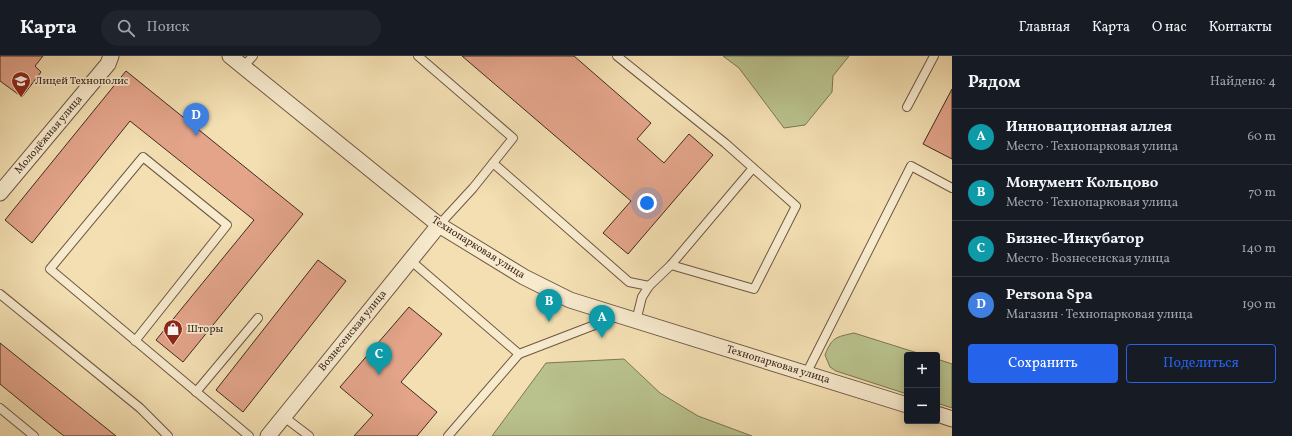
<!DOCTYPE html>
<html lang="ru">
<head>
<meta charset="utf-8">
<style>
	:root { --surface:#171b24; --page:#20242c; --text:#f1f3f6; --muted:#9ea1a6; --line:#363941; --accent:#2563eb }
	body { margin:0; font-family:Vollkorn,serif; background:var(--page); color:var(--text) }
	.controls { position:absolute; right:12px; bottom:12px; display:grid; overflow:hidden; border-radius:4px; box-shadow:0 2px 10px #0003 }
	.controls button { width:36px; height:36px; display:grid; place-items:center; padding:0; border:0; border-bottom:1px solid var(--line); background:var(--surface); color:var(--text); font:20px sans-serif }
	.you { position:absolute; left:647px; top:147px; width:14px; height:14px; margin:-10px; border:3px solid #fff; border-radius:50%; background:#1a73e8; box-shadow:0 0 0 6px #1a73e833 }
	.badge { display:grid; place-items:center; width:26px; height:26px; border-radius:50%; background:var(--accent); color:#fff; font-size:13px; font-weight:700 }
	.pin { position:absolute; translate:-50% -33px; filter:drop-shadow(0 1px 2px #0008) }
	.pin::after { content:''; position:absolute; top:21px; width:14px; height:12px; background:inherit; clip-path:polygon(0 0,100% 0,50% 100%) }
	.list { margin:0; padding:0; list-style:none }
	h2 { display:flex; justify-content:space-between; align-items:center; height:52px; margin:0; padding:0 16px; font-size:17px }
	h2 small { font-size:13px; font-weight:400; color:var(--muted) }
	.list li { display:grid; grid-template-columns:26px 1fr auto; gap:12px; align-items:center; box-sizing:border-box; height:56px; padding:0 16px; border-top:1px solid var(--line) }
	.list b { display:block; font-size:15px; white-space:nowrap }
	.list p { margin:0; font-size:13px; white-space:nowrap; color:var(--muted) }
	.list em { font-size:13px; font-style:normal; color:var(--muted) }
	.actions { display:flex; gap:8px; padding:12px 16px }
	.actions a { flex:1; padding:9px 0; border:1px solid var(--accent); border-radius:4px; text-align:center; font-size:14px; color:var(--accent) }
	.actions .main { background:var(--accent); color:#fff }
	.icon { flex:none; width:22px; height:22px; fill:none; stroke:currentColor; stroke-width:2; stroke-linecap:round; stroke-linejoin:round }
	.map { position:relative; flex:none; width:952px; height:380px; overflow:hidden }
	header { display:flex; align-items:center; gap:24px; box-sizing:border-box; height:56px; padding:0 20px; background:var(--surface); border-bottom:1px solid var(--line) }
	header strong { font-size:19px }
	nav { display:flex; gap:22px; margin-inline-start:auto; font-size:14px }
	.search { width:280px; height:36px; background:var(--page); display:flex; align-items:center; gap:10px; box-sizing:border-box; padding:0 14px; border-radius:22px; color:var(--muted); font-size:15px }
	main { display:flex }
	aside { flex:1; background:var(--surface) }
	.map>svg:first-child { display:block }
	.green { fill:#b9c28d; stroke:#7d7656 }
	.building { fill:#e3a48a; stroke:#412a20 }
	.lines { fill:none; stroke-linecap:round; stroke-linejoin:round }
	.lane-casing { stroke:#6e5744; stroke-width:10 }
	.street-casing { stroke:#6e5744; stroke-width:17 }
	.lane { stroke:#f7eacd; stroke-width:8 }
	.street { stroke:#f7eacd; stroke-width:15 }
	.labels { text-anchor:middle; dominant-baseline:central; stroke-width:3.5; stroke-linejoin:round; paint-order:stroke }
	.poi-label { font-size:11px; fill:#412a20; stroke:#f7eacd; text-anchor:start }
	.street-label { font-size:11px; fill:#412a20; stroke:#f7eacd }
</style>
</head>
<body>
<header>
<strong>Карта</strong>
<div class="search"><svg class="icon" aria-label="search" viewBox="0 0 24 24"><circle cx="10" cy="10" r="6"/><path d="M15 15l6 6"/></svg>Поиск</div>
<nav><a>Главная</a><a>Карта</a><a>О нас</a><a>Контакты</a></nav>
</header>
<main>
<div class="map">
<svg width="952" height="380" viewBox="0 0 952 380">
	<rect width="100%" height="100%" fill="#f3dfb2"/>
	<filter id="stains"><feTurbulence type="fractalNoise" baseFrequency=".005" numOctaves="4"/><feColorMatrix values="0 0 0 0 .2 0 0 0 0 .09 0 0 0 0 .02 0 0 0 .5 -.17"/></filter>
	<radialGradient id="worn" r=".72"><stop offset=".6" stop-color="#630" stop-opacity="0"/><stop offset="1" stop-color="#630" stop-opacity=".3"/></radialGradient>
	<!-- green -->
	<g class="green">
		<path d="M723,0h126l-16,20 -1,16 -27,33 -21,3 -45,-60z"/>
		<path d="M854,277l70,22h-17v39l-71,-23 -6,-4 -5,-12c7,-18 11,-18 29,-22z"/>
		<path d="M624,303l36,34 38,23 54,20h-260l54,-73z"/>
		<path d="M937,303l15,5v44l-15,-5z"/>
	</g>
	<!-- building -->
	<g class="building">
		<path d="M0,0h43l-8,10 6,6 -19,25 -22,-16z"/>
		<path d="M462,0h112l77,67 -14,16 27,24 25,-29 24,21 -85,99 -25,-21 28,-32z"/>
		<path d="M126,15l177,143 -120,148 -27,-22 98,-120 -124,-99 -98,122 -27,-23z"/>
		<path d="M952,33v70l-29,-15z"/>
		<path d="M318,204l28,21 -103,131 -27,-22z"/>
		<path d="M409,251l33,27 -41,48 36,30 -20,24h-63l19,-21 -33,-28z"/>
		<path d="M0,287l116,93h-52l-9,-7 -55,-45z"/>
	</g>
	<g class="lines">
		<defs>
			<g id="lane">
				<path d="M418,0l95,82 -40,50 -34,37"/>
				<path d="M617,0l108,87 71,63 -42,83 -83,-24"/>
				<path d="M243,11l10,-11"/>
				<path d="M907,51l27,-51"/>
				<path d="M493,107l136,119 20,4"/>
				<path d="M410,204l109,94 99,-38"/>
				<path d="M0,238l140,114 28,28"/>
				<path d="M636,265l6,-24 7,-11 22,-21 82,-97"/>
				<path d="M135,285l92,-116 -84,-68 -93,112 199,167"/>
				<path d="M806,318l105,-208 41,22"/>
				<path d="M196,336l62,-74"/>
				<path d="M0,352l34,28"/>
				<path d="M284,361l25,19"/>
				<path d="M448,380l71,-82"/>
			</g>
			<g id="street">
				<path d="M230,0l209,169 85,52 46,23 337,105"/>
				<path d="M0,137l108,-129 3,-8"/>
				<path d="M937,358l15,5"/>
				<path d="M268,380l171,-211"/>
			</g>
		</defs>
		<!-- lane casing -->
		<use href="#lane" class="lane-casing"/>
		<!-- street casing -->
		<use href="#street" class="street-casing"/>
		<!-- lane -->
		<use href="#lane" class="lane"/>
		<!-- street -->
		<use href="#street" class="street"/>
	</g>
	<!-- icons -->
	<defs>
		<symbol id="school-pin" viewBox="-11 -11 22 30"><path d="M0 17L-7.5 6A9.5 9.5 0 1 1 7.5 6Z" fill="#8f2418" stroke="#f7eacd"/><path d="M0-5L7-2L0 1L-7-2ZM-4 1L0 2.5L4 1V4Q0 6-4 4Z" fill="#fff"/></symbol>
		<symbol id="shop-pin" viewBox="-11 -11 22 30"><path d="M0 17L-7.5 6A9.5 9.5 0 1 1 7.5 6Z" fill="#8f2418" stroke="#f7eacd"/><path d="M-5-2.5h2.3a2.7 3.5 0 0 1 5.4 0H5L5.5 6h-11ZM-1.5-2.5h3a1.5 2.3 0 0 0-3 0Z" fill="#fff"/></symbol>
	</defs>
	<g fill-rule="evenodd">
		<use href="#school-pin" x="10" y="14" width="22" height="30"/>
		<use href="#shop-pin" x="162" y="262" width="22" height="30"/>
	</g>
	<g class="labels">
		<!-- poi labels -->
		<g class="poi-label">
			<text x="35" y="25">Лицей Технополис</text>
			<text x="187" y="273">Шторы</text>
		</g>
		<!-- street labels -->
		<g class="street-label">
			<text transform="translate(49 79) rotate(-50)">Молодёжная улица</text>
			<text transform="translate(478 192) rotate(32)">Технопарковая улица</text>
			<text transform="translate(353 275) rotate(-51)">Вознесенская улица</text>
			<text transform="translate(778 309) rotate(17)">Технопарковая улица</text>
		</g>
	</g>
	<rect width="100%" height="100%" filter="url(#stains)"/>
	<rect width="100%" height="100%" fill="url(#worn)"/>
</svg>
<div class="controls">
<button>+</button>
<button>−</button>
</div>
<div class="you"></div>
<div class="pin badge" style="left:602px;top:282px;background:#0f9aa8">A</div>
<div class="pin badge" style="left:549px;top:266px;background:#0f9aa8">B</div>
<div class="pin badge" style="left:379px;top:319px;background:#0f9aa8">C</div>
<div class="pin badge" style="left:196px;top:80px;background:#3f7fe0">D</div>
</div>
<aside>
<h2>Рядом<small>Найдено: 4</small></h2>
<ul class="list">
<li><span class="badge" style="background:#0f9aa8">A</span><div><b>Инновационная аллея</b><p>Место · Технопарковая улица</p></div><em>60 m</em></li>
<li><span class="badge" style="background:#0f9aa8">B</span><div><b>Монумент Кольцово</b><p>Место · Технопарковая улица</p></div><em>70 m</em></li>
<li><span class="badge" style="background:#0f9aa8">C</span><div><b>Бизнес-Инкубатор</b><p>Место · Вознесенская улица</p></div><em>140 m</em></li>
<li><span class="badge" style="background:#3f7fe0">D</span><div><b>Persona Spa</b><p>Магазин · Технопарковая улица</p></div><em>190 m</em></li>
</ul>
<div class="actions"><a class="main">Сохранить</a><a>Поделиться</a></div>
</aside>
</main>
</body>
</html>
